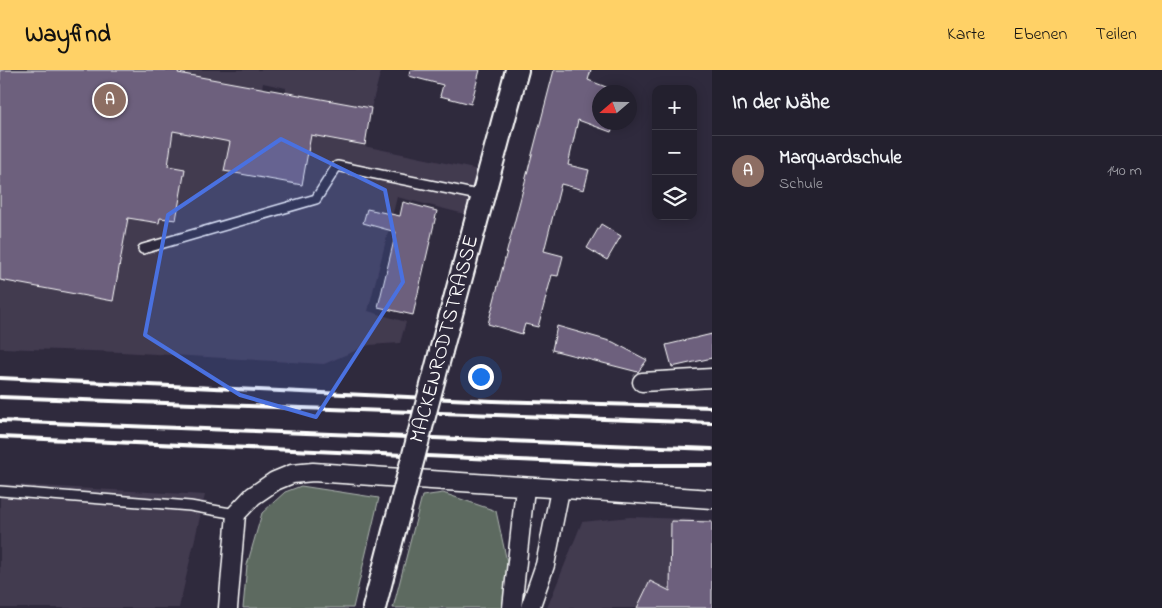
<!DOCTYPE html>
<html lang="de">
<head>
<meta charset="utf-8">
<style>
	:root { --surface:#23202e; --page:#2b2836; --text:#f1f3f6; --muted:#a3a3aa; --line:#403e4a; --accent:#ffd166 }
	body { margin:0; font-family:"Indie Flower",sans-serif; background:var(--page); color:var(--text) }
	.controls { position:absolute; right:15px; top:15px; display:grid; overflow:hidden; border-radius:10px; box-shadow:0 2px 12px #0003 }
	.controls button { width:45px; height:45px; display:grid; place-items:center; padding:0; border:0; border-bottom:1px solid var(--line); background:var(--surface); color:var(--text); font:25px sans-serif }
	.compass { position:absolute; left:592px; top:15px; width:45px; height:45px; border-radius:50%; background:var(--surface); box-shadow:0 2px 12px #0003; rotate:250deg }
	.you { position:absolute; left:480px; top:306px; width:18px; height:18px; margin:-12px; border:4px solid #fff; border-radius:50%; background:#1a73e8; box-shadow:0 0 0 8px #1a73e833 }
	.badge { display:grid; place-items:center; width:32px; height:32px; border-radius:50%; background:var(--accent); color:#fff; font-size:16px; font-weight:700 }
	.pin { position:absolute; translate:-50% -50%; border:2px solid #fff; box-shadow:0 1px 5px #0006 }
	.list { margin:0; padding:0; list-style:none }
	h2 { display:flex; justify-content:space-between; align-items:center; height:65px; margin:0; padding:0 20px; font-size:21px }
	h2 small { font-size:16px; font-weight:400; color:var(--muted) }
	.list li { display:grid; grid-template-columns:32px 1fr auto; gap:15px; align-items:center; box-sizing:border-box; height:70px; padding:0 20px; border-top:1px solid var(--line) }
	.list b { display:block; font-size:19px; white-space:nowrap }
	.list p { margin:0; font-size:16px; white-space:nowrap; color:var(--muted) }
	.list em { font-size:16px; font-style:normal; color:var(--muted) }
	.icon { flex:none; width:28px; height:28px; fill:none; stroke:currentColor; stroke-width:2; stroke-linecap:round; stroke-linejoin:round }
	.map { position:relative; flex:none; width:712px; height:538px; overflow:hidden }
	header { display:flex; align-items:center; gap:30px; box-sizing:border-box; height:70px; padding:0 25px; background:var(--accent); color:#111 }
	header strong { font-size:24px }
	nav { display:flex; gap:28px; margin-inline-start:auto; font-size:18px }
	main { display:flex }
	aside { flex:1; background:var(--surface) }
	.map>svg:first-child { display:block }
	.built { fill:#423a50 }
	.green { fill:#5d6b61; stroke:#aeb5b0 }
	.building { fill:#6d607d; stroke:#fff }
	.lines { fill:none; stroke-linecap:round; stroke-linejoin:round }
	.service-casing { stroke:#fff; stroke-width:12 }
	.minor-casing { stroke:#fff; stroke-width:21 }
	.tertiary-casing { stroke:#fff; stroke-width:26 }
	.service { stroke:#2f2a3d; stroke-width:9 }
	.minor { stroke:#2f2a3d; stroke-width:18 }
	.tertiary { stroke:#2f2a3d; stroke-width:22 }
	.rail { stroke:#fff; stroke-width:4 }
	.tertiary-bridge-casing { stroke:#fff; stroke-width:26; stroke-linecap:butt }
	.tertiary-bridge { stroke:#2f2a3d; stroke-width:22 }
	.marked { fill:#4a71e0; fill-opacity:0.2; stroke:#4a71e0; stroke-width:4; stroke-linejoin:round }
	.labels { text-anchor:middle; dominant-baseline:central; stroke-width:4; stroke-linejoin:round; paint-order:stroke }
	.street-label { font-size:21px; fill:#fff; stroke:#2f2a3d }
</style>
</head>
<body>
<header>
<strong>Wayfind</strong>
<nav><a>Karte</a><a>Ebenen</a><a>Teilen</a></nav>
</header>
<main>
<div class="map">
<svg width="712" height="538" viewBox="0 0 712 538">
	<rect width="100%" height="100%" fill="#2f2a3d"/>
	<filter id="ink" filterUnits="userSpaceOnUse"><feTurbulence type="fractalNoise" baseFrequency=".02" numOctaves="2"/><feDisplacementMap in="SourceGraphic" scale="10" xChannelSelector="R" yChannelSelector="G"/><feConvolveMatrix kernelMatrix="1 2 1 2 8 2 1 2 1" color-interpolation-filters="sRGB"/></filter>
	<g filter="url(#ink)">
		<!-- built -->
		<g class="built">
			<path d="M0,0h381l-10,38 -85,-15v-5l-23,-5 -1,5 49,47 168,35 -14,44 -68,-17 -29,114 38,11 -6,21 -31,2 -45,19 -203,-12 -121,-4z"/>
			<path d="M0,414l205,11 -26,113h-179z"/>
			<path d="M630,447l82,3v88h-165l35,-86z"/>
		</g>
		<!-- green -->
		<g class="green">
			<path d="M301,416l78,12 -26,110h-110l4,-43 15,-52 23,-21z"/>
			<path d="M443,423l53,18 13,60 -7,37h-109l29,-112z"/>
		</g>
		<!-- building -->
		<g class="building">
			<path d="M0,0h179l-1,3 193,35 -6,37 -54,-10 -9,50 -78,-14 6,-29 -57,-11 -5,35 17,3 -9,51 -16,-2 -1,5 -31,-5 -15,83 -113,-21z"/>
			<path d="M410,0h70l-9,34 -31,-8 3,-11 -34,-9z"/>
			<path d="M554,0h37l-3,10 31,12h-19v30h15l-4,10 -33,-12 -10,45 21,5 -5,20 -23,-6 -17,67 19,5 -5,20 -6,-1 -14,52 -13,-3 -3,10 -34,-10z"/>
			<path d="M403,132l34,9 -24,104 -35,-8 18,-75 -33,-9 4,-14 33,7z"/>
			<path d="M601,154l20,12 -14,24 -20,-12z"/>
			<path d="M557,256l56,16 34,18 -9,12 -86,-22z"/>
			<path d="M712,264v24l-40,9 -6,-22z"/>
			<path d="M671,451l41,1v86h-75l13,-27 20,10z"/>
		</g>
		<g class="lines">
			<defs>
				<g id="service">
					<path d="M143,179l173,-50 21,-33 146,30"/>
					<path d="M0,421l190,15 46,8"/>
				</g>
				<g id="minor">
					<path d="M642,312l70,-4"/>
					<path d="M228,538l8,-94 17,-18 22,-15 17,-7 21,-2 399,27"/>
					<path d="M512,538l13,-120"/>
					<path d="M530,538l15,-43 15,-75"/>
				</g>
				<g id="tertiary">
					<path d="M441,281l76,-281"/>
					<path d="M374,538l21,-81"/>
				</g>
			</defs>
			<!-- service casing -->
			<use href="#service" class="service-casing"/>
			<!-- minor casing -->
			<use href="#minor" class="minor-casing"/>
			<!-- tertiary casing -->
			<use href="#tertiary" class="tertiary-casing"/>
			<!-- service -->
			<use href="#service" class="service"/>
			<!-- minor -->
			<use href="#minor" class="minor"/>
			<!-- tertiary -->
			<use href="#tertiary" class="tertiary"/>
			<!-- rail -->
			<g class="rail">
				<path d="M0,308l493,23 219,6"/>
				<path d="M0,327l712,26"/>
				<path d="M0,351l712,28"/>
				<path d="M0,367l631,28h81"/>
			</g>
			<defs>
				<path id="tertiary-bridge" d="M395,457l46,-176"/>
			</defs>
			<!-- tertiary-bridge casing -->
			<use href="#tertiary-bridge" class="tertiary-bridge-casing"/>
			<!-- tertiary-bridge -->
			<use href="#tertiary-bridge" class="tertiary-bridge"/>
		</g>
	</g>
	<!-- marked area -->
	<path class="marked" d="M281,69l104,51 18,92 -87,135 -76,-22 -95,-60 23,-120z"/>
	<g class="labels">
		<!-- street labels -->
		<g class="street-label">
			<text transform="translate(445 269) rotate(-75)">MACKENRODTSTRASSE</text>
		</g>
	</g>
</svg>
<div class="controls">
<button>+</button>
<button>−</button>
<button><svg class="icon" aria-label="layers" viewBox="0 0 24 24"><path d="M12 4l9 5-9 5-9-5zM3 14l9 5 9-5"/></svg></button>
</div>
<svg class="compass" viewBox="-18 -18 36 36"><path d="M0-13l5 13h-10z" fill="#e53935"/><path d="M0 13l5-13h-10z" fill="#a3a3aa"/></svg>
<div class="you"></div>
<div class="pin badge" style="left:110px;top:30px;background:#8d6e63">A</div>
</div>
<aside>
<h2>In der Nähe<small></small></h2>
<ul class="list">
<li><span class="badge" style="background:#8d6e63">A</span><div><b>Marquardschule</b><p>Schule</p></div><em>140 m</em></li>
</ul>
</aside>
</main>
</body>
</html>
